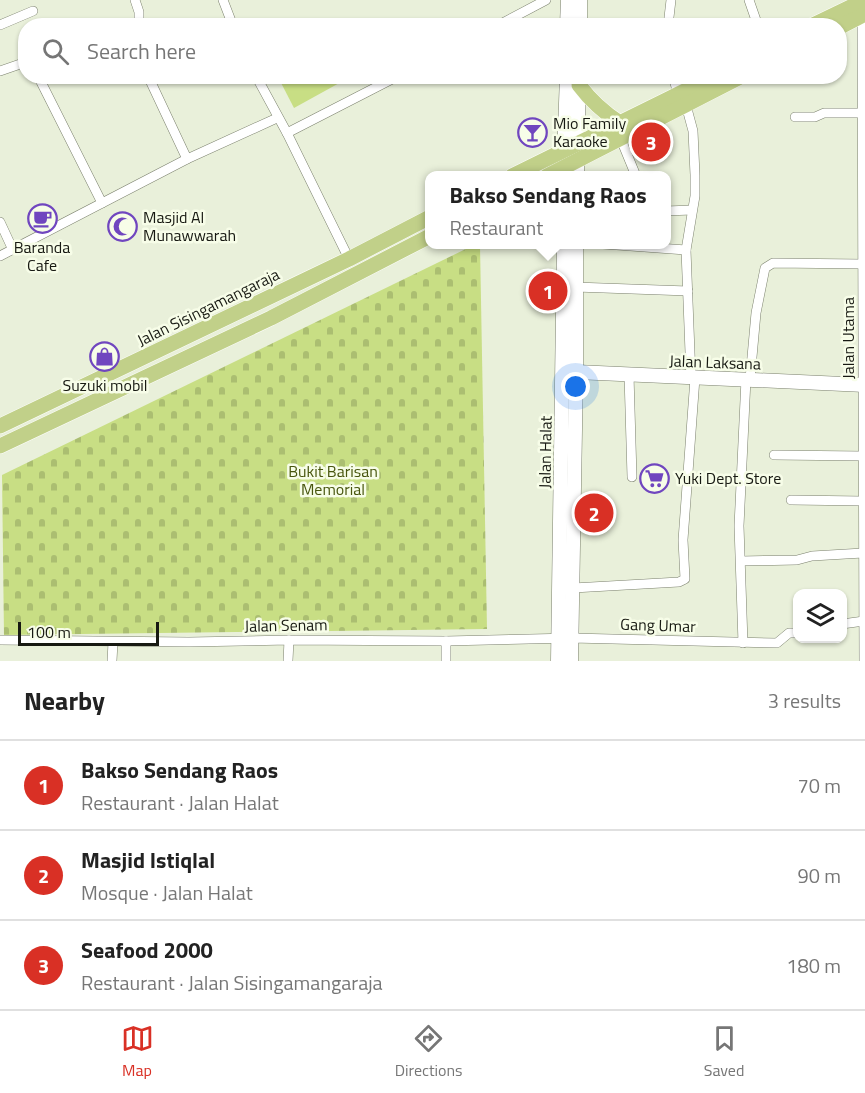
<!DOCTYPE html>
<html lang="en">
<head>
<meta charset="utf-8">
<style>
	:root { --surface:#fff; --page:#f2f2f2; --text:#222; --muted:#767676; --line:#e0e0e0; --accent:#d93025 }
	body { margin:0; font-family:"Titillium Web",sans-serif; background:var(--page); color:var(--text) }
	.controls { position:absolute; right:18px; bottom:18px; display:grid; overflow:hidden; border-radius:12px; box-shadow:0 2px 4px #0004 }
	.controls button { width:54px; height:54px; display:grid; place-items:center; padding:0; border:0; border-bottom:2px solid var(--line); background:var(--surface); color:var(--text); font:30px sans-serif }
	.scale { position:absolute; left:18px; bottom:15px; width:141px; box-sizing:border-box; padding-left:6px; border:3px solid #171912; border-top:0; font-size:16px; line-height:21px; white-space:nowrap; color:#171912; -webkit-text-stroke:4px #f7fde8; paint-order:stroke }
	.you { position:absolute; left:576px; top:387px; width:21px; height:21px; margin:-15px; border:4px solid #fff; border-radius:50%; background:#1a73e8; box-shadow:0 0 0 9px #1a73e833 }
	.badge { display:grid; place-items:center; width:39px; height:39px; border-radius:50%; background:var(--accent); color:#fff; font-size:20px; font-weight:700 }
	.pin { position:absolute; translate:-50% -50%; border:3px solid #fff; box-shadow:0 2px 6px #0006 }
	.popup { position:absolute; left:425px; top:171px; width:246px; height:78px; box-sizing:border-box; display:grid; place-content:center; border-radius:12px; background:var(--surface); filter:drop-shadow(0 2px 4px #0005); font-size:20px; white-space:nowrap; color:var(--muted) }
	.popup b { font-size:22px; color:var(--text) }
	.popup::after { content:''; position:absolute; left:50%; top:100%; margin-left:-12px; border:12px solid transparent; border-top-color:var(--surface) }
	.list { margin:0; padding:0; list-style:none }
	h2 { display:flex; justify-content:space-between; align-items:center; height:78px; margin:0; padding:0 24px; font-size:26px }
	h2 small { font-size:20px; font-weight:400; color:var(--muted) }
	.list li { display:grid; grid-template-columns:39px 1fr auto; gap:18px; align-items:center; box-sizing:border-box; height:90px; padding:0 24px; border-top:2px solid var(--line) }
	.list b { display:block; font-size:22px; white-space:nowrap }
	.list p { margin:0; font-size:20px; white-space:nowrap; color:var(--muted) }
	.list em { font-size:20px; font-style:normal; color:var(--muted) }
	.icon { flex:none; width:33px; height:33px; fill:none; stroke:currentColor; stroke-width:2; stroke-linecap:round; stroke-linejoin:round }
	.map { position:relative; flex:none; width:865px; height:661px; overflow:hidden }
	.search { position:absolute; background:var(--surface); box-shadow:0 2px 4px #0004; left:18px; right:18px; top:18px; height:66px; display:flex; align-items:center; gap:15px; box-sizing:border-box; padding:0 21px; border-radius:24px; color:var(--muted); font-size:22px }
	.sheet { height:348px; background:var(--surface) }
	nav { display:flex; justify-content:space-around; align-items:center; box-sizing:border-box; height:84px; border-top:2px solid var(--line); background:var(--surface); font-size:16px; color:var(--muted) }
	nav a { display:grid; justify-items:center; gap:3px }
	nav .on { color:var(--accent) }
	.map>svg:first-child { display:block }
	.cemetery { fill:url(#cemetery-stones) }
	.pitch { fill:#c8de84 }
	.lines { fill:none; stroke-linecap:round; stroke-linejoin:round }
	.street-casing { stroke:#7b806d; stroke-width:10 }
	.secondary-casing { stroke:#7b806d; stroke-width:15 }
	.primary-casing { stroke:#fff; stroke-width:16 }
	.street { stroke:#fff; stroke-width:9 }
	.secondary { stroke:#fff; stroke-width:14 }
	.primary { stroke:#c1d089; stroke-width:15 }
	.labels { text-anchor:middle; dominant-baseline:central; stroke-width:5; stroke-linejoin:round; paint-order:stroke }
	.poi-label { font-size:16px; fill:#171912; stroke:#f7fde8; text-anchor:start }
	.street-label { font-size:16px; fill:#171912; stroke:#f7fde8 }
	.park-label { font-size:16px; fill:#48560e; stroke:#f7fde8 }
</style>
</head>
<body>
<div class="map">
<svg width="865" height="661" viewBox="0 0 865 661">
	<defs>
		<pattern id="cemetery-stones" width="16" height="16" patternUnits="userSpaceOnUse" patternTransform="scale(1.5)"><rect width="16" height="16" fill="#c8de84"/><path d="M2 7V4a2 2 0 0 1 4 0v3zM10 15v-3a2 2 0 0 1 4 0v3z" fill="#abbe71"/></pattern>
	</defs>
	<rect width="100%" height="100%" fill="#e9f0da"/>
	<!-- cemetery -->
	<path class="cemetery" d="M476,244l4,1 7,384 -483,6 -2,-160z"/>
	<!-- pitch -->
	<path class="pitch" d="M352,76l-58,32 -16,-31v-1z"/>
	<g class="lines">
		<defs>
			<g id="street">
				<path d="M135,0l4,12v14"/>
				<path d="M223,0l10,26"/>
				<path d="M749,0l9,26"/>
				<path d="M862,15l2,646"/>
				<path d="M0,25l33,-14"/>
				<path d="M497,26l49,-26"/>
				<path d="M668,26l3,-26"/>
				<path d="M0,71l26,-9"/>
				<path d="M38,76l64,127"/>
				<path d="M148,76l39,83"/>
				<path d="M256,76l31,57 62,126"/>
				<path d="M673,76l5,18"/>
				<path d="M686,105l7,26 2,44v21l-9,54 5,128"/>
				<path d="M795,117h20l9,-4h38"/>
				<path d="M287,133l111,-57"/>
				<path d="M620,137l16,39"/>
				<path d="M666,211l26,-1"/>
				<path d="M0,222l13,28"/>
				<path d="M603,244l83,6"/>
				<path d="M0,256l187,-97 90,-41"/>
				<path d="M575,287l113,4"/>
				<path d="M629,375l3,102"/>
				<path d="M750,379l6,-66 9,-45 8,-5 90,1"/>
				<path d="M774,455l89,1"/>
				<path d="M791,500l72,1"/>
				<path d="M741,561l56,-1 15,-4 51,-3"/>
				<path d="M573,588l106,-6 6,-3 -2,-39 12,-162"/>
				<path d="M842,624l22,-3"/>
				<path d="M0,640l189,2 100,-2 157,1 126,-3 205,5 12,-10h9"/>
				<path d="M743,643l-4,-117 7,-147"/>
				<path d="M112,661l1,-19"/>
				<path d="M288,661l1,-21"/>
				<path d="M446,661v-20"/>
			</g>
			<g id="secondary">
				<path d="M567,26l1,-26"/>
				<path d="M580,26v-26"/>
				<path d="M564,158l3,-82"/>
				<path d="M577,176l2,-100"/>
				<path d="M576,372l289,13"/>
				<path d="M558,661l6,-417"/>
				<path d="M571,661l5,-289v-128"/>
			</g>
			<g id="primary">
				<path d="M811,26l54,-26"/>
				<path d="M840,27l25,-13"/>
				<path d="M579,85c12,16 24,27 41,38"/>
				<path d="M512,176l203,-100"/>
				<path d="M547,176l195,-100"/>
				<path d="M0,426l349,-167 81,-42"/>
				<path d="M0,446l271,-128 159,-82"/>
			</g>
		</defs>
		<!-- street casing -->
		<use href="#street" class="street-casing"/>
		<!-- secondary casing -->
		<use href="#secondary" class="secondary-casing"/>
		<!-- primary casing -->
		<use href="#primary" class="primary-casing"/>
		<!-- street -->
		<use href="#street" class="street"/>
		<!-- secondary -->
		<use href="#secondary" class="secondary"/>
		<!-- primary -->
		<use href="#primary" class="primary"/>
	</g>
	<!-- icons -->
	<defs>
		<symbol id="bar-ring" viewBox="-11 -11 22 22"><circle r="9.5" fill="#f7fde8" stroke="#7046bf" stroke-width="1.5"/><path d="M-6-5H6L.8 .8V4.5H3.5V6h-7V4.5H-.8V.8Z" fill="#7046bf"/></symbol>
		<symbol id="cafe-ring" viewBox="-11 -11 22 22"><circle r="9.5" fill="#f7fde8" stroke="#7046bf" stroke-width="1.5"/><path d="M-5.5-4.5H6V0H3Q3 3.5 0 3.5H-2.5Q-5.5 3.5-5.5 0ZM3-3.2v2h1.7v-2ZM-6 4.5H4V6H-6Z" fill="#7046bf"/></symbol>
		<symbol id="mosque-ring" viewBox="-11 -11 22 22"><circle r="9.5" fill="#f7fde8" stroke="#7046bf" stroke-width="1.5"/><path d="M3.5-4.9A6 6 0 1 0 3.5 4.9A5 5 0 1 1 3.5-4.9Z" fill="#7046bf"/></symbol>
		<symbol id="shop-ring" viewBox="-11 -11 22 22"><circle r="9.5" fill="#f7fde8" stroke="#7046bf" stroke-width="1.5"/><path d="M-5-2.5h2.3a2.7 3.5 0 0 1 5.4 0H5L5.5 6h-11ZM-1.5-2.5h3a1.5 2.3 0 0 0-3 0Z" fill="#7046bf"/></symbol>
		<symbol id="supermarket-ring" viewBox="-11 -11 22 22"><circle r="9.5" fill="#f7fde8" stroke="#7046bf" stroke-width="1.5"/><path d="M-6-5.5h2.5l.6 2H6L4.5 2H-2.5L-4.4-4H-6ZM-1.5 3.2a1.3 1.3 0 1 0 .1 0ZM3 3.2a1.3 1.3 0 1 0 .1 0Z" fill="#7046bf"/></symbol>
	</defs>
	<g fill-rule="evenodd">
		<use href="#bar-ring" x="516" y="116" width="33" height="33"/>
		<use href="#cafe-ring" x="26" y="202" width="33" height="33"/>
		<use href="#mosque-ring" x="106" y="210" width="33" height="33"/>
		<use href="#shop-ring" x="88" y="340" width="33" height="33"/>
		<use href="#supermarket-ring" x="638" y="462" width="33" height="33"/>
	</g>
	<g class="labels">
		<!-- poi labels -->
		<g class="poi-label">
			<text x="553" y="123">Mio Family<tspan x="553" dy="18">Karaoke</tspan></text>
			<text x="143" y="217">Masjid Al<tspan x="143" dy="18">Munawwarah</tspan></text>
			<text x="42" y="247" text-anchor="middle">Baranda<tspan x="42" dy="18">Cafe</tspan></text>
			<text x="105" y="385" text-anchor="middle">Suzuki mobil</text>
			<text x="675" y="478">Yuki Dept. Store</text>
		</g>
		<!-- street labels -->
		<g class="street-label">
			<text transform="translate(208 307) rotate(-26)">Jalan Sisingamangaraja</text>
			<text transform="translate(848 338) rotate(-90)">Jalan Utama</text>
			<text transform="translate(715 362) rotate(2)">Jalan Laksana</text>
			<text transform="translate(545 452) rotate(-89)">Jalan Halat</text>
			<text transform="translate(286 625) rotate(-1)">Jalan Senam</text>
			<text transform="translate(658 625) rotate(2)">Gang Umar</text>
		</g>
		<!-- park labels -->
		<g class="park-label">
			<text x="333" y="471">Bukit Barisan<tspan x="333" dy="18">Memorial</tspan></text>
		</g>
	</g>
</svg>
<div class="controls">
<button><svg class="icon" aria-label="layers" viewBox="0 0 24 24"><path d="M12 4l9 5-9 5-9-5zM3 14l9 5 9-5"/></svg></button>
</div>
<div class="scale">100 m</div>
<div class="you"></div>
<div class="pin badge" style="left:548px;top:291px">1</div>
<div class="popup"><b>Bakso Sendang Raos</b>Restaurant</div>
<div class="pin badge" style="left:594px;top:513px">2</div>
<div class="pin badge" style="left:651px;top:142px">3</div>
<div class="search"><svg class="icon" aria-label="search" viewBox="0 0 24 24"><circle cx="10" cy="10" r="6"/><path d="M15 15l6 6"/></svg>Search here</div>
</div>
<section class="sheet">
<h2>Nearby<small>3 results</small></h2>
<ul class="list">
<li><span class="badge">1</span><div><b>Bakso Sendang Raos</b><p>Restaurant · Jalan Halat</p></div><em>70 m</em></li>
<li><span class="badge">2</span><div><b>Masjid Istiqlal</b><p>Mosque · Jalan Halat</p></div><em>90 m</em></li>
<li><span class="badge">3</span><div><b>Seafood 2000</b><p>Restaurant · Jalan Sisingamangaraja</p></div><em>180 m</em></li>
</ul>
</section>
<nav>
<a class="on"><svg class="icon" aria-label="map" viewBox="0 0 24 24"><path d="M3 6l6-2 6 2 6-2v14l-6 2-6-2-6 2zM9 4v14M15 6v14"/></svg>Map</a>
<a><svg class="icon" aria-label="directions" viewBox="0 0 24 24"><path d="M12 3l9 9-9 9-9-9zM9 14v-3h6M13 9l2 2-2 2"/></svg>Directions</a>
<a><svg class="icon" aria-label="saved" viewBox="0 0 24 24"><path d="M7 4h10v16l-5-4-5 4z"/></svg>Saved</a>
</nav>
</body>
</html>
